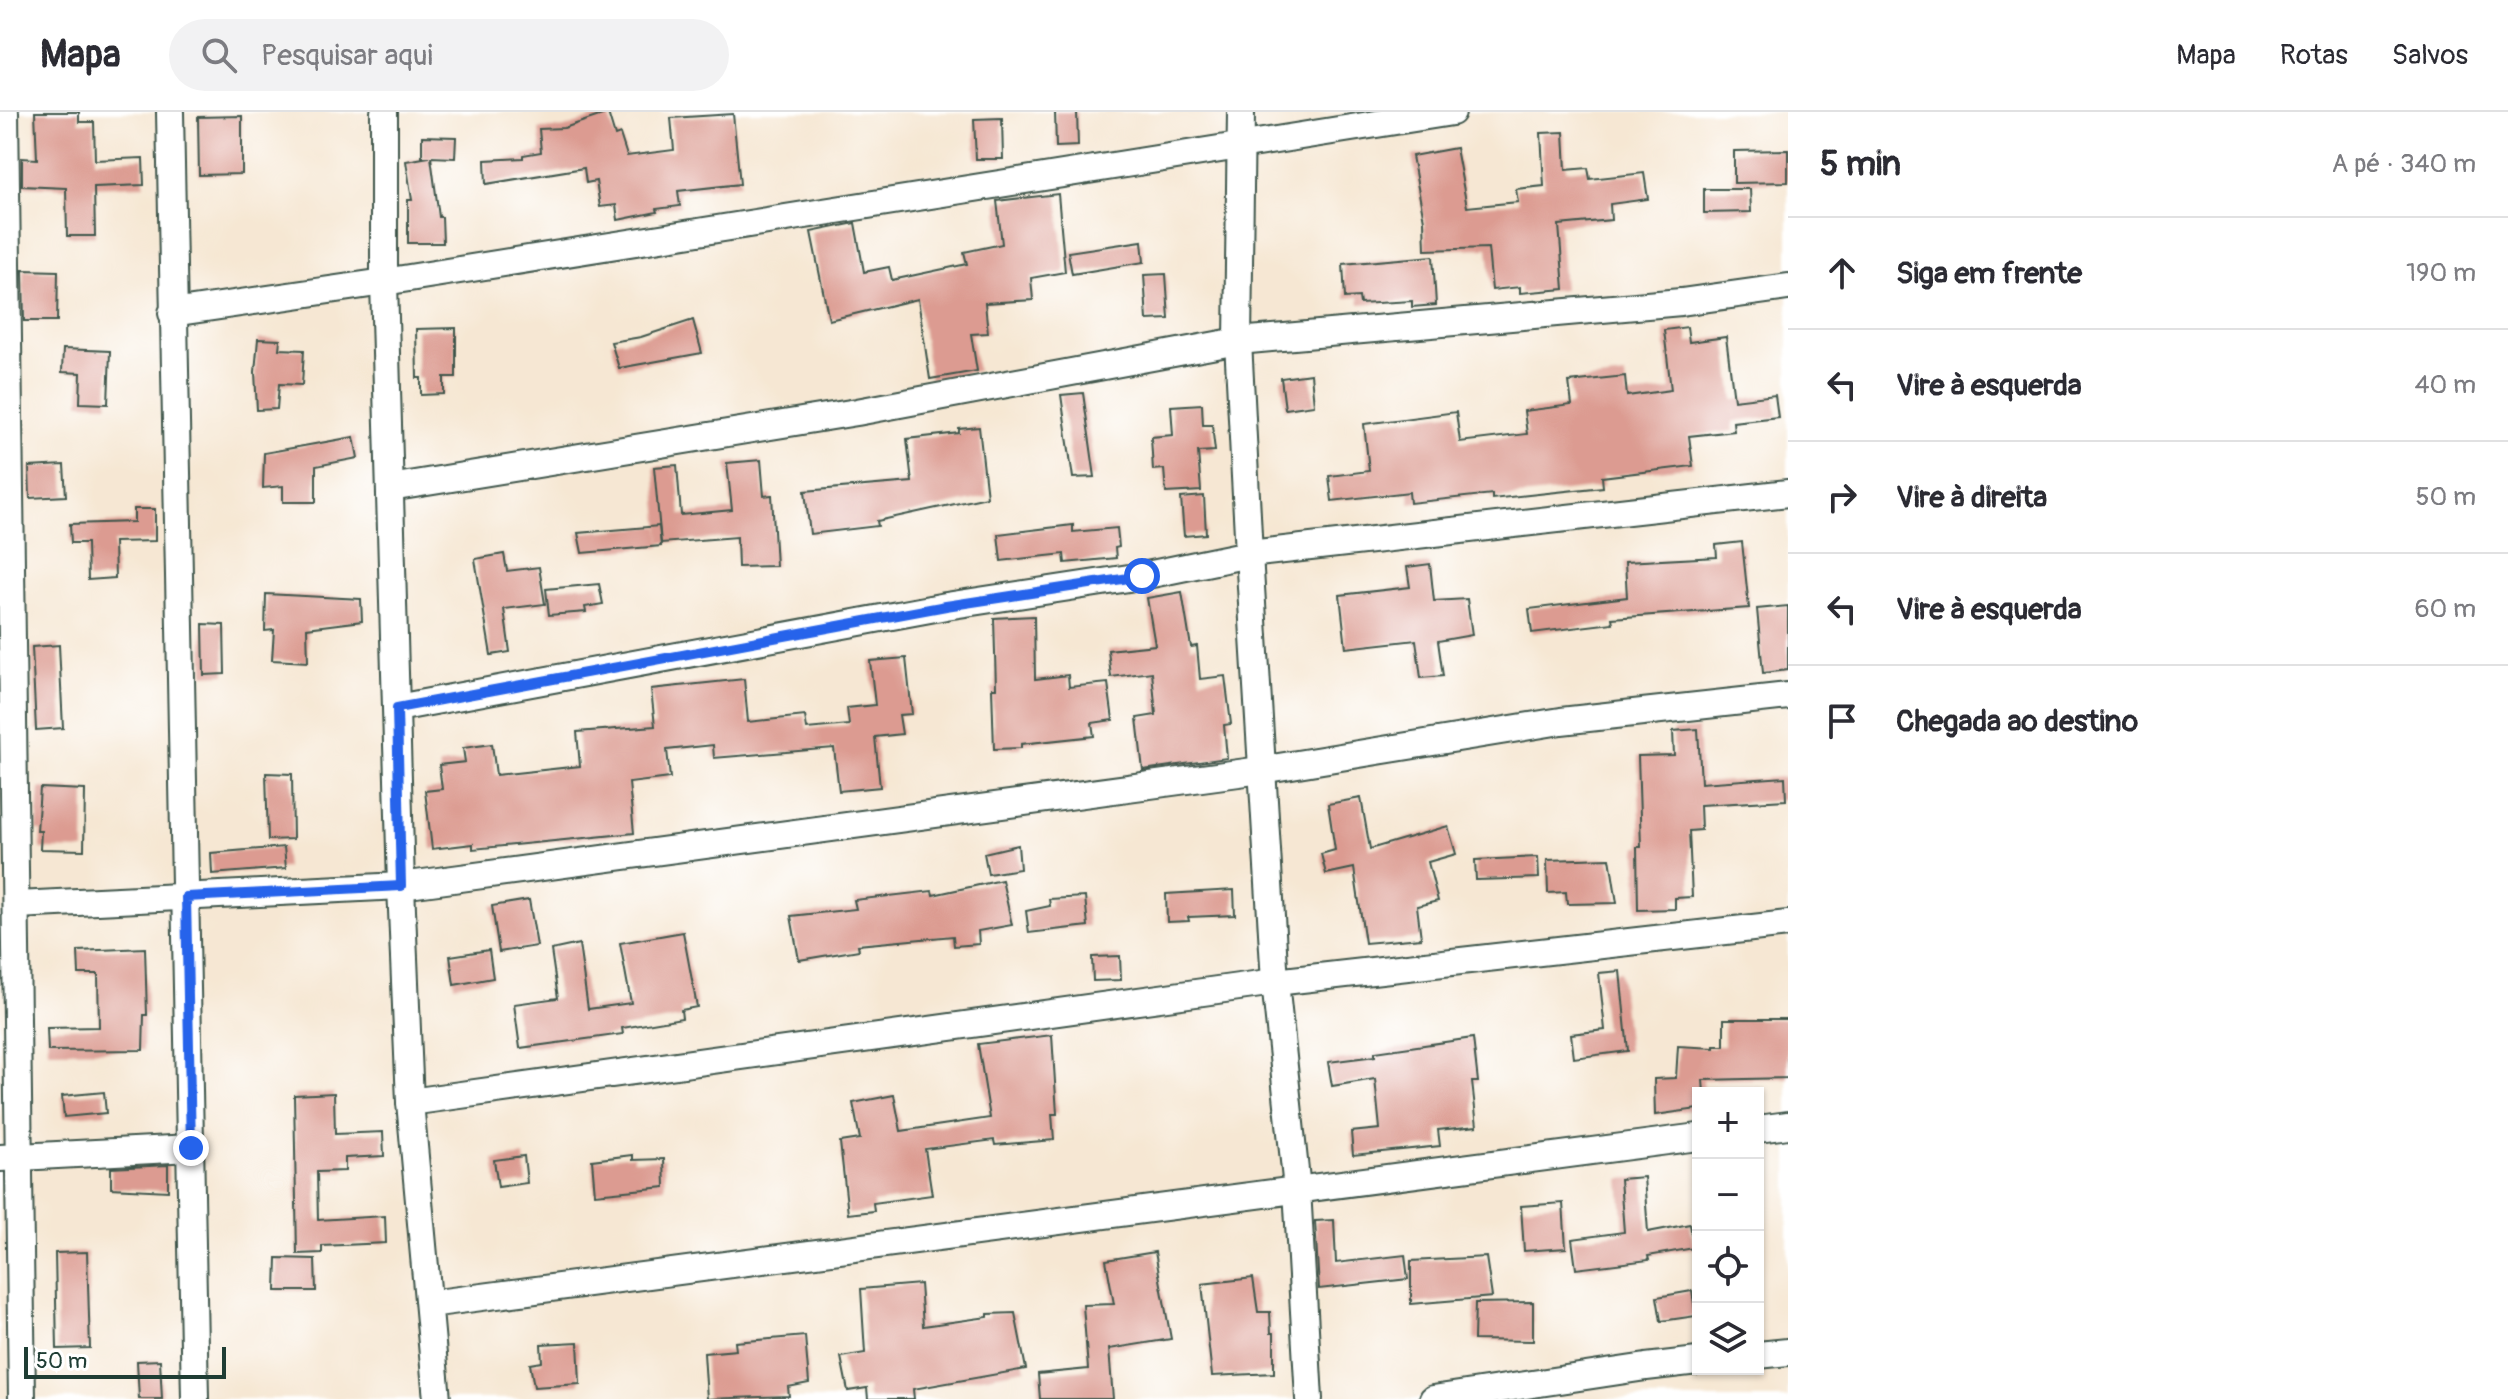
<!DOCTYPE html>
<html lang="pt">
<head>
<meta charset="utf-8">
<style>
	:root { --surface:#fff; --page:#f2f2f3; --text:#2b2b33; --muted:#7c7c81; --line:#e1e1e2 }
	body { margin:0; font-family:Pangolin,sans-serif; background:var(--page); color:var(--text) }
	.controls { position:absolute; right:24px; bottom:24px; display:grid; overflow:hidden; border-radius:0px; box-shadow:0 2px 6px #0004 }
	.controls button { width:72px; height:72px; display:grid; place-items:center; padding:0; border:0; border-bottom:2px solid var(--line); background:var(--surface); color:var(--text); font:40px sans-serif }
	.scale { position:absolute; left:24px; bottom:20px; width:202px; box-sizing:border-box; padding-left:8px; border:4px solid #1f3d34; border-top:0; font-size:22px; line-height:28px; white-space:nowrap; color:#1f3d34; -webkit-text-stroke:6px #fff; paint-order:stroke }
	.stop { position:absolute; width:24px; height:24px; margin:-18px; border:6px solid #2563eb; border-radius:50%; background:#fff }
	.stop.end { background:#2563eb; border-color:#fff; box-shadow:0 2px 8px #0008 }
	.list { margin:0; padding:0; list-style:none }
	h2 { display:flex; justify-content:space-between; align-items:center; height:104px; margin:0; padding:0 32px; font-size:34px }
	h2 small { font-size:26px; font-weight:400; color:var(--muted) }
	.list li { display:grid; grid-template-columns:52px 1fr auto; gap:24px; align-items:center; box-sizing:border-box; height:112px; padding:0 32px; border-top:2px solid var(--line) }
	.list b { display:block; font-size:30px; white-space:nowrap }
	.list em { font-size:26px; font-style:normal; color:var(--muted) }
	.icon { flex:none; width:44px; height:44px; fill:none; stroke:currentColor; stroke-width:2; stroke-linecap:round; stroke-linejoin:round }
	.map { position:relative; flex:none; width:1788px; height:1287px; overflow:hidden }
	header { display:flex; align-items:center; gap:48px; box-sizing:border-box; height:112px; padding:0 40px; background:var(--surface); border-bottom:2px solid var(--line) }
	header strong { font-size:38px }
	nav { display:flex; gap:44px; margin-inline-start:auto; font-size:28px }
	.search { width:560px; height:72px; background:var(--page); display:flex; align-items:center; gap:20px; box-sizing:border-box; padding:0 28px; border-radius:44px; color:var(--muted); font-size:30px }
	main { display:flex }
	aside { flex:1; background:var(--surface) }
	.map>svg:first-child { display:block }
	.building { fill:#dc9b91 }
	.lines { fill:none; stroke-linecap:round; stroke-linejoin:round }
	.minor-casing { stroke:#3f564c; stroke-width:30 }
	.minor { stroke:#fff; stroke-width:26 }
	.route { stroke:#2563eb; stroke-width:10 }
</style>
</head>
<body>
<header>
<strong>Mapa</strong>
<div class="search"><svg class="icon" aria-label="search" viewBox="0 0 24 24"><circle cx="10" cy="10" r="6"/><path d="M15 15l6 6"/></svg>Pesquisar aqui</div>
<nav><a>Mapa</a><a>Rotas</a><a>Salvos</a></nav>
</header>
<main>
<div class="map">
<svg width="1788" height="1287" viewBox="0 0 1788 1287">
	<rect width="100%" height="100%" fill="#fff"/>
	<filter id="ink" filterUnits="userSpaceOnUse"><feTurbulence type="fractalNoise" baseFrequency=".0125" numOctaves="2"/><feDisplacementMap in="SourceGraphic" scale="16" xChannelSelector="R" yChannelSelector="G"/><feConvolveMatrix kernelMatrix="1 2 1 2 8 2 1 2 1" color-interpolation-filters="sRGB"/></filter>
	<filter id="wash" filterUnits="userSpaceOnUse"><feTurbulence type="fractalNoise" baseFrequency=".006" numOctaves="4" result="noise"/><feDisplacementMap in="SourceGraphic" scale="32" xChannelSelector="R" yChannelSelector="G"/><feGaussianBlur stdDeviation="1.8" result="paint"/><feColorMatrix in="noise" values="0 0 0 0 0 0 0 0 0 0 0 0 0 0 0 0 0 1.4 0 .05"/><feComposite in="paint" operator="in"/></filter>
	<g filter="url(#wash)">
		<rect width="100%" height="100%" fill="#f6e7d3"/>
		<g id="blocks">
			<!-- building -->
			<g class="building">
				<path d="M35,0h44v10h15l1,38 48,-2 1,27 -50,2 1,49h-28l-1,-48 -44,-2v-28l15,1z"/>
				<path d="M1055,0h22l1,34 -22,1z"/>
				<path d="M608,1l7,23 5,-2 7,22 47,-6 -3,-32 62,-4 7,70 -62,7 2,15 -24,3 1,3 -39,8 -2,-15 -16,2 -4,-26 -10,2 -2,-15 -98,16 -1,-24 38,-2v-3l18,-3 -2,-23 25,-1z"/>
				<path d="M242,4v58l-43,1 -1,-58z"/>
				<path d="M1002,6l1,41h-27l-2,-40z"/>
				<path d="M1564,20l2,38 22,-2 2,11 54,-6 4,26 -38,5 1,16 -52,5 5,64 -44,4v-6l-28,3 -4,-42 -63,2 -1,-30 -12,-64 44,-8 11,59 51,-5 -2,-13 28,-3 -3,-53z"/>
				<path d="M422,24l34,1 -1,21 -24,-1 8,60h3l1,26h-35v-43h4l-6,-39 23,-4h-7z"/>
				<path d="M1788,38v32l-54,1v-32z"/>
				<path d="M1704,77h46l1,23 -47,1z"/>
				<path d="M1058,82l7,78 -34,6 2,22 -48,3 3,30 -17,1 6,37 -47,8 -12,-80 -89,21 -18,-88 44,-9 9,49 25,-5 3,13 75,-16 -3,-12 38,-8 -5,-43z"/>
				<path d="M1142,129l2,21 -72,12 -4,-22z"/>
				<path d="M1433,144l3,49 -24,2v-6l-52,3 -1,-7 -14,1 -2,-34z"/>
				<path d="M23,158l35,1 -1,50h-33z"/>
				<path d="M1166,162l3,45 -22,1 -3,-45z"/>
				<path d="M693,208l9,33 -83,15 -8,-26 30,-5z"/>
				<path d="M1687,215l2,15 37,-5 8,63 41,-5 3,22 -45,5 1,9 -45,5 4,30 -91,11 1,10 -111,12v-5l-82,9 -1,-11 -77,9 -3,-25 40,-5 -5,-47 92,-12 4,30 67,-8 -3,-23 48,-6 -3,-23 56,-6 2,20 44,-6 -7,-60z"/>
				<path d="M456,216v49h-12v17l-23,1v-17h-4l-1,-49z"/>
				<path d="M258,227l22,1 -1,9 25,1 -2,35 -23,-1 -2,25 -20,1 -2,-38z"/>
				<path d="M63,237l47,2 -2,53 -28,-1 1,-30 -19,-1z"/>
				<path d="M1311,262l3,31 -29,4 -4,-31z"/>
				<path d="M1083,281l12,84 -22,1 -12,-83z"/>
				<path d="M1202,292l1,21h9l3,26 -17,1 3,39 -35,2 -2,-24 -11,1 -2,-33 22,-2 -2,-29z"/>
				<path d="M979,315l8,70 -110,24 1,5 -68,8 -5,-43 107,-9 -5,-43 52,-6v-4z"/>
				<path d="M354,325l4,21 -42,8v36h-33v-16l-20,2 1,-35z"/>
				<path d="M761,348l3,36 8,-1 4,71 -38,1 -1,-30 -76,6 -7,-76 23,-2 4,50 51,-5 -5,-47z"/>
				<path d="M64,353l2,31 -36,2 -1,-31z"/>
				<path d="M1204,384l2,38 -22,2 -3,-38z"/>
				<path d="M134,397h21v32l-41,1 1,36 -27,2 -1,-37h-16l-1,-19 64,-2z"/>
				<path d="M1073,413v7l44,-4 2,19 -4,1 1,10 -51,5 -1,-9 -63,7 -3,-27z"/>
				<path d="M659,414l2,20 -79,7 -4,-20z"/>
				<path d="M1742,430l7,66 -137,10 1,5 -81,10 -3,-24 98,-12 -2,-35 92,-5 -1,-12z"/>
				<path d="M504,442l3,17 32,-4 6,37 -41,5 6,43 -19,3 -16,-96z"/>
				<path d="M1430,452l4,37 33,-2 5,36 -34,6 5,35 -22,2 -5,-38 -70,8 -6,-53 70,-8 -3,-20z"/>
				<path d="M599,472l4,20 -18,3 1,5 -37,3 -3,-26z"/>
				<path d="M1182,480l9,55 6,-1 3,33 25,-3 6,48 -7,1 3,33 -84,12 -6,-52 19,-3 -4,-43 -41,5 -3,-27 47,-5 -8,-47z"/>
				<path d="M266,482l95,5 1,22 -55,7 1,34 -36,-2 2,-30 -9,1z"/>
				<path d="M1788,494v64l-25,3 -6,-64z"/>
				<path d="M1034,504l1,63 33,-4 1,12 39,-4 5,37 -21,3 2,13 -73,8v4l-27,1 -2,-61h4l-2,-70z"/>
				<path d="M203,512l21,1 1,49 -21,1z"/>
				<path d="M59,533l4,83 -27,2 -4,-83z"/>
				<path d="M906,546l6,56 -13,1 3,19 -27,3 5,50 -41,4 -5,-43 -120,10 -1,-13 -46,5 3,28 -41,5 5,50 -161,16v-5l-41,5 -7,-58 17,-2 -3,-24 26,-3 -2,-14 29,-4 4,31 84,-9 -3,-34 78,-6 -4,-37 93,-10 4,43 57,-6 2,13 42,-4 -2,-17 28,-3 -5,-44z"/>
				<path d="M1698,617l3,54 84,-6 1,23 -86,5 1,25 -12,1 3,66 -17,1v11l-37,1 -1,-63h4l-3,-91 36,-1 -1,-24z"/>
				<path d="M266,661l26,1 1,65 -25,1z"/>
				<path d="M40,676l45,2 -1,60 -44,-1 1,-18h-4z"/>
				<path d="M1361,686l9,51 78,-23 8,28 -28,8 10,39 -21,5 4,32 -56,5 -11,-75 -28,6 -5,-20 14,-4 -7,-46z"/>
				<path d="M1018,733l2,24 -32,5 -4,-21z"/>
				<path d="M284,735l2,21 -74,6 -1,-21z"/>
				<path d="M1538,745l1,21 -63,2 -1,-20z"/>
				<path d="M1610,746l7,45 -50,1 -1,-12 -18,1 -1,-33z"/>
				<path d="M1002,768l10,45 -34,6 1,13 -25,2 -1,-10 -95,9 1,5 -60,10 -8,-44 65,-7 -2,-9 78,-9 1,4z"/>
				<path d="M1234,778l1,25 -47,2 1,4 -22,1 -1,-28z"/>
				<path d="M1085,785l3,29 -59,7 -3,-22 24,-5 -1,-7z"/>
				<path d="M529,788l8,46 -38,6 -7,-46z"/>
				<path d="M683,820l14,75 -16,3 1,8 -60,10 1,6 -103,14 -6,-44 44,-6 -7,-48 28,-6 9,65 43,-6 -11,-60z"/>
				<path d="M145,836l2,67h-3l-1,35 -95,1 -1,-23 52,-1 -1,-53h-19l-1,-23z"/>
				<path d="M489,838l4,28 -39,7 -4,-29z"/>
				<path d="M1120,844l1,24 -28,1 -1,-24z"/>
				<path d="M1620,859l8,80 -54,7 -3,-24 34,-4 -6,-57z"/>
				<path d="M1724,907h63l1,59 -85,2 1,13h-6v16l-43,6 -1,-36 22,-1 2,-32 36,2v-2h10z"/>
				<path d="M1052,923l5,79h-5l2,26 -59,5 -1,-5 -69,9 7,46 -59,8 1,8 -26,3 -8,-72 20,-3 -7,-36 41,-8 7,36 89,-13 -12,-74z"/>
				<path d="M1473,926l5,44h-6l5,44 -39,4 2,16 -87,9 -2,-23 29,-3 -5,-50 -43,7 -4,-24 47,-6v-4z"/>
				<path d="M104,980l2,21 -42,4 -2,-21z"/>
				<path d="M334,981l1,41 48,-2 1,24 -39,2v13l-28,1 1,48 67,-4 1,27 -64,3v7l-25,1 -3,-159z"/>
				<path d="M633,1043v5l31,-1 1,28 -70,7 -3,-34z"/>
				<path d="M524,1044l3,27 -29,4 -4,-27z"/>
				<path d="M168,1053v26l-57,-3v-20z"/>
				<path d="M1644,1065l4,55 42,-8 4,24 -46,8 1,4 -73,9 -4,-30 52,-7 -4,-53z"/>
				<path d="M1563,1091l3,45 -42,3 -3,-45z"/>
				<path d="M1334,1108l2,43 69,-8 3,24 -89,10 -4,-68z"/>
				<path d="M87,1140l3,96 -33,1 -2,-96z"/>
				<path d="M1155,1140l16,87 -62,10 4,50h-73l-2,-25 50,-5 -5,-64 31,-1 -8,-44z"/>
				<path d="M1486,1145l6,40 -81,7v-43z"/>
				<path d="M277,1146l38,1 1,32h-40z"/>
				<path d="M1253,1166l5,34h12l1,21h3v40l-62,3 -10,-92z"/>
				<path d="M920,1172l3,42 65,-9v-3l27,-1 11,56 -113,20 1,10h-46l-1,-11 -19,3 -7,-34 24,-4 -4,-64z"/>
				<path d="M1692,1179l4,25 -35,5 -4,-24z"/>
				<path d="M1533,1190v39l-59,-1 1,-37z"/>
				<path d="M805,1224l4,47 -21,4 1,9 -82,3 -3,-46 32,-3 -1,-8z"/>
				<path d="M578,1230l2,42 -46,3 -4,-23 12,-2 -1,-18z"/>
				<path d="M160,1248l2,39h-23l-2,-38z"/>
			</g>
		</g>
	</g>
	<g filter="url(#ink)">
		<use href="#blocks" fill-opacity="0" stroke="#3f564c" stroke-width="2"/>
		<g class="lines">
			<defs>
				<g id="minor">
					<path d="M5,0l17,1287"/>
					<path d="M170,0l25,1287"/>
					<path d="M384,0v170l17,604 9,216 27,297"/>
					<path d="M1241,0l-3,229 11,213 26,428 22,207 12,210"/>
					<path d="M172,201l212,-31 1068,-170"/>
					<path d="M390,376l467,-76 381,-71 443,-39 107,-15"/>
					<path d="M397,596l549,-102 196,-30 107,-22 539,-61"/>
					<path d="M17,793l384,-19 860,-116 300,-49 227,-25"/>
					<path d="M410,990l865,-120 513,-58"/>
					<path d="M1758,1017l30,-4"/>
					<path d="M0,1046l191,-10"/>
					<path d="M429,1192l1269,-167"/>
					<path d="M1758,1243l30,-3"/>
					<path d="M1433,1287l213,-32 52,-6"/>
				</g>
			</defs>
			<!-- minor casing -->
			<use href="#minor" class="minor-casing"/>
			<!-- minor -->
			<use href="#minor" class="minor"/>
		</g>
	</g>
	<g class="lines" filter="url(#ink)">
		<!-- route -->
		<path class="route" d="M191,1036l-5,-251 215,-11 -4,-178 549,-102 196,-30"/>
	</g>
</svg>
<div class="controls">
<button>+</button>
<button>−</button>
<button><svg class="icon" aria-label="locate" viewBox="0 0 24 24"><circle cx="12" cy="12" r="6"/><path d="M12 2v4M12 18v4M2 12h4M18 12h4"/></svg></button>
<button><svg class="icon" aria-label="layers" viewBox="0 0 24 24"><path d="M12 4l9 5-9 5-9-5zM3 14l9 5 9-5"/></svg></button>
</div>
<div class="scale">50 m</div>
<div class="stop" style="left:1142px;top:464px"></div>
<div class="stop end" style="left:191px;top:1036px"></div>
</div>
<aside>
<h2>5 min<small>A pé · 340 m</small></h2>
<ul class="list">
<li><svg class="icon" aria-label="ahead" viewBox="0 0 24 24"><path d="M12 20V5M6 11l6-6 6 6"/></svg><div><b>Siga em frente</b></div><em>190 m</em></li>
<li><svg class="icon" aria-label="left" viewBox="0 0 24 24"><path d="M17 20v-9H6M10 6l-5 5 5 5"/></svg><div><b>Vire à esquerda</b></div><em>40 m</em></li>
<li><svg class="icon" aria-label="right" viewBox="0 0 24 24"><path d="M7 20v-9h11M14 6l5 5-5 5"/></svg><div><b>Vire à direita</b></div><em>50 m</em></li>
<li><svg class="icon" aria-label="left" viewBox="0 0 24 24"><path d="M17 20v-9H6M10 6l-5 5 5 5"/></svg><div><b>Vire à esquerda</b></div><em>60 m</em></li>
<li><svg class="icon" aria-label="arrive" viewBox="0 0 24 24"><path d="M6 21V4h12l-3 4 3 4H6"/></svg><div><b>Chegada ao destino</b></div></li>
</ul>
</aside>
</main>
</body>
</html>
